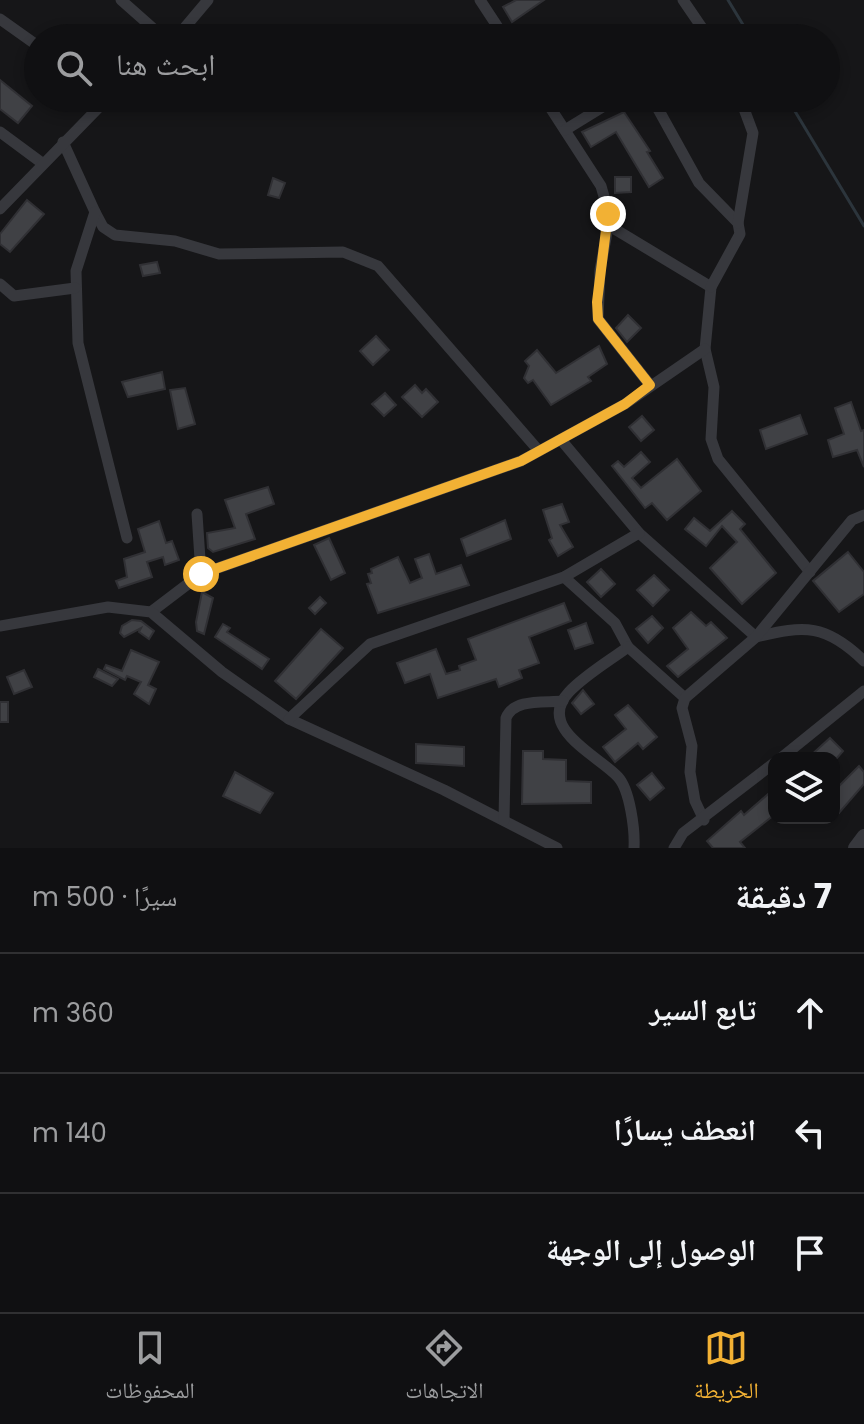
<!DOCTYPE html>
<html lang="ar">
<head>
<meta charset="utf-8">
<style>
	:root { --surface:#101012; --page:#1e1e20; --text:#f1f3f6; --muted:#9c9d9f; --line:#303032; --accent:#f2b134 }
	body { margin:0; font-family:Poppins,"Noto Naskh Arabic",sans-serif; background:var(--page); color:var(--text); direction:rtl }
	.controls { position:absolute; right:24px; bottom:24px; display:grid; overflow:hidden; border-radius:16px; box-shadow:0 4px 12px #0003 }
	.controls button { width:72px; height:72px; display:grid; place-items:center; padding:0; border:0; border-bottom:2px solid var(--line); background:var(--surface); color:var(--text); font:40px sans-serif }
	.stop { position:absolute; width:24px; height:24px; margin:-18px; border:6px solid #f2b134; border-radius:50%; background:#fff }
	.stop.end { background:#f2b134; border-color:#fff; box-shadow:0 2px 8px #0008 }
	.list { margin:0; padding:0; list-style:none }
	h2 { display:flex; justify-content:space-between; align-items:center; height:104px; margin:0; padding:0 32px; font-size:34px }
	h2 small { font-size:26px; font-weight:400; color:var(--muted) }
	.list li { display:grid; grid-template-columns:52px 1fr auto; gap:24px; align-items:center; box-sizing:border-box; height:120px; padding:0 32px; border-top:2px solid var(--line) }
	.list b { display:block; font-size:30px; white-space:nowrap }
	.list em { font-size:26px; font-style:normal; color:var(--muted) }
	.icon { flex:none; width:44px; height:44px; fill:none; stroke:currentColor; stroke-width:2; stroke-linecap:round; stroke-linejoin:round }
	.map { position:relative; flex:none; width:864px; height:848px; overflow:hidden; direction:ltr }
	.search { position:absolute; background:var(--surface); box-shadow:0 4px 12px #0003; left:24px; right:24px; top:24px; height:88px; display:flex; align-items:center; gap:20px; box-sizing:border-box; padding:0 28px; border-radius:44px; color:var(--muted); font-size:30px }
	.sheet { height:464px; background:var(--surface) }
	nav { display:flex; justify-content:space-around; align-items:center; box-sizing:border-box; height:112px; border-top:2px solid var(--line); background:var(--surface); font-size:22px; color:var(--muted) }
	nav a { display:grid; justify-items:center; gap:4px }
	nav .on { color:var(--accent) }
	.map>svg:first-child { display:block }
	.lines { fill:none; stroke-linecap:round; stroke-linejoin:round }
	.stream { stroke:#2c353c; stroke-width:3 }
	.building { fill:#404145; stroke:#303034; stroke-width:2 }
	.minor { stroke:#37383d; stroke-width:11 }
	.tertiary { stroke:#37383d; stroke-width:14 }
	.route { stroke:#f2b134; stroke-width:10 }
</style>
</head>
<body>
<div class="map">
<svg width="864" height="848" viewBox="0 0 864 848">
	<rect width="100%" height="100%" fill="#161618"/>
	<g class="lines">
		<!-- stream -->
		<g class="stream">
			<path d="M728,0l23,38"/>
			<path d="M787,98l77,128"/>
		</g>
	</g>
	<!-- building -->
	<g class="building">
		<path d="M516,0h28l-32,22 -9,-15z"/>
		<path d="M0,80l32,26 -14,17 -18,-14z"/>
		<path d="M624,112l26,39 -3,1 16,26 -14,9 -33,-55 -25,15 -9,-15z"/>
		<path d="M615,177h16v15l-16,1z"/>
		<path d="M273,178l12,5 -6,15 -11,-3z"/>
		<path d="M27,200l17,14 -34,38 -10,-8v-10z"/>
		<path d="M157,262l3,11 -17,3 -3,-11z"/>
		<path d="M628,315l13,13 -14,14 -11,-14z"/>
		<path d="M376,336l13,14 -16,15 -13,-14z"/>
		<path d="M599,346l8,18 -19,13 3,4 -40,24 -18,-25 -5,3 -4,-5 5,-12 -4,-5 12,-11 19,23z"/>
		<path d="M162,372l3,17 -37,8 -6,-15z"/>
		<path d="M415,385l7,8 4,-4 12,13 -16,15 -20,-20z"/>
		<path d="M185,388l10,36 -17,5 -8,-39z"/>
		<path d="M385,393l11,12 -12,11 -12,-12z"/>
		<path d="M851,402l10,29 3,-1v37l-7,-17 -24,7 -5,-17 16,-6 -9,-26z"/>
		<path d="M800,415l7,19 -41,15 -6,-19z"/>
		<path d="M642,416l12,14 -13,11 -12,-14z"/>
		<path d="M641,452l9,10 -18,16 9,10 36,-29 24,32 -34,29 -15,-17 -7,5 -33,-42 6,-5 6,6z"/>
		<path d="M268,487l6,17 -28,10 9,25 -42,13 -5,-4 -1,-15 28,-5 -10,-28z"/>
		<path d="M562,504l7,18 -9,3 13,22 -15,9 -9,-16 3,-2 -9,-28z"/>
		<path d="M732,511l13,13 -5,5 36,44 -34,31 -32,-36 27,-26 -15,-16 -16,20 -21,-17 9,-11 16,13z"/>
		<path d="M505,520l6,19 -44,17 -6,-17z"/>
		<path d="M159,521l7,22 6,-2 7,19 -14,5 -2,-8 -16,5 5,15 -33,11 -3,-7 11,-4 -3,-18 21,-7 -7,-23z"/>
		<path d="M329,538l16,35 -14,7 -17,-35z"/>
		<path d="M848,552l16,20v22l-25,18 -26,-31z"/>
		<path d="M429,554l7,20 25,-9 8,20 -91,28 -11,-29 4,-1 -3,-9 4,-1 -1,-4 27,-12 12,26 12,-5 -7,-19z"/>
		<path d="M601,569l14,15 -14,13 -14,-15z"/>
		<path d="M654,575l15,15 -16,16 -16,-16z"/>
		<path d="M202,592l11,6 -9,36 -7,-3 -1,-9z"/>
		<path d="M320,597l6,6 -11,11 -6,-6z"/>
		<path d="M564,603l7,18 -42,16 10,26 -20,7 3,8 -23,9 -3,-8 -58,19 -8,-24 -25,9 -8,-20 39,-14 10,25 14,-4 -1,-4 17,-6 -8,-21z"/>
		<path d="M691,612l15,14 5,-4 16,16 -49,39 -11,-11 21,-17 -15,-21z"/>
		<path d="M652,616l11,12 -15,15 -12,-14z"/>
		<path d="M132,620l9,1 13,10 -5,8 -10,-7 2,-4 -17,9 -4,-4 2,-7z"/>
		<path d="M586,623l7,20 -18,6 -7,-19z"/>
		<path d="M223,624l7,4 -3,4 42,27 -7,10 -47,-32z"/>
		<path d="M321,629l22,19 -47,51 -21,-18z"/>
		<path d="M131,650l28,12 -11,23 8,4 -7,15 -15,-10 7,-12 -14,-6 -2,4 -21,-11 2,-4 16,6z"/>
		<path d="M98,669l20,10 -6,7 -18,-9z"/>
		<path d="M24,670l8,17 -18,7 -7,-17z"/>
		<path d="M583,690l11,14 -13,10 -9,-11z"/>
		<rect x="0" y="702" width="8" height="20"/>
		<path d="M628,705l29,32 -14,12 -5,-6 -23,19 -12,-15 23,-18 -11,-14z"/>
		<path d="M830,738l13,13 -6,7h-29z"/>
		<path d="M416,744l48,3v19l-48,-3z"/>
		<path d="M523,751h20v8l23,1v21l25,1v21l-69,1z"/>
		<path d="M859,766l5,6v12l-25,29 -5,-6v-16z"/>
		<path d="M235,772l38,21 -13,20 -37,-17z"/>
		<path d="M652,773l12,15 -14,12 -13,-15z"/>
		<path d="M774,789v26l-34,27 5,6h-32l-6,-7 34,-30 3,4z"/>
	</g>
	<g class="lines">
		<!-- minor -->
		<g class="minor">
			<path d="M121,0l43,38"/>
			<path d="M480,0l25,38"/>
			<path d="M683,0l26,38"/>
			<path d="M0,19l38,27"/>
			<path d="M176,38l32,-38"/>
			<path d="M544,98l57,88 12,42 98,59 -6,62 9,38 -3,52 7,20 92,113"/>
			<path d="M652,98l47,85 39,40 2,11 -29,53"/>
			<path d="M565,130l52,-32"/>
			<path d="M0,132l42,31"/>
			<path d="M63,142l32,70 8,15 12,8 60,6 44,13 124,-2 35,14 161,185"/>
			<path d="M0,209l108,-111"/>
			<path d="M95,212l-19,59 2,72 49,195"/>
			<path d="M609,222l-9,48 -2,49 52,66"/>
			<path d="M738,223l15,-90 -13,-35"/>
			<path d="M0,284l14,12 61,-8"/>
			<path d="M562,441l77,92 117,104c49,-12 70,-13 108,24"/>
			<path d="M197,514l4,60"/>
			<path d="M564,577l51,46 13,24c-19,14 -43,28 -59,45 -34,36 30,64 49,85 12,13 17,53 16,71"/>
			<path d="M151,612l50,-38 320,-113 104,-57 80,-55"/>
			<path d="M0,626l108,-19 43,5 71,60 67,47 155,71 113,58"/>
			<path d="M628,647l57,51"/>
			<path d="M289,719l81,-75 194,-67 75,-44"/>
			<path d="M781,758l83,-67"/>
			<path d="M504,820l2,-102c8,-20 38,-15 57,-17"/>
			<path d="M704,820l-9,-19 -5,-29 2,-26 -10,-38 3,-10 71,-61 96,-117 12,-5"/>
			<path d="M674,848l9,-15 91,-70"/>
		</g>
		<!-- tertiary -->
		<path class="tertiary" d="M855,848l9,-12"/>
	</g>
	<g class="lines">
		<!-- route -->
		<path class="route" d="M201,574l320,-113 104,-57 25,-19 -52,-66 -1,-17 11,-88"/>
	</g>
</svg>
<div class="controls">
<button><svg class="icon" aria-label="layers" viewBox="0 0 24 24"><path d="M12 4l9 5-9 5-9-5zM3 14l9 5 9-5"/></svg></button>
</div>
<div class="stop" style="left:201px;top:574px"></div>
<div class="stop end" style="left:608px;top:214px"></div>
<div class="search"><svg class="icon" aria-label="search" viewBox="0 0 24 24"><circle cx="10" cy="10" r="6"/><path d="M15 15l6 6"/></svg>ابحث هنا</div>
</div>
<section class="sheet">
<h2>7 دقيقة<small>سيرًا · 500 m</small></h2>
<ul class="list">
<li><svg class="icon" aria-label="ahead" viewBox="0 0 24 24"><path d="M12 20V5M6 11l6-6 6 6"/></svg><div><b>تابع السير</b></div><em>360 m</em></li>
<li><svg class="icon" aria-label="left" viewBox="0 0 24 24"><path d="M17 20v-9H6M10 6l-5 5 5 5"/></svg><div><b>انعطف يسارًا</b></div><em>140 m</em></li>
<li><svg class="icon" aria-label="arrive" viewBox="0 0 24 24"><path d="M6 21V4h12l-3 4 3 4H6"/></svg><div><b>الوصول إلى الوجهة</b></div></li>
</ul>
</section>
<nav>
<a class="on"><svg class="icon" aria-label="map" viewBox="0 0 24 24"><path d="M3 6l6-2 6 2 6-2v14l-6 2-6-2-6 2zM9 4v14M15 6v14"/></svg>الخريطة</a>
<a><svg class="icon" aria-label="directions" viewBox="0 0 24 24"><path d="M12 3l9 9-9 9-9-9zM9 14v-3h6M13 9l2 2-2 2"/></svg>الاتجاهات</a>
<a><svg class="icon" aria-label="saved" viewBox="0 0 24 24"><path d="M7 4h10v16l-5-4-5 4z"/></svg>المحفوظات</a>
</nav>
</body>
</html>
